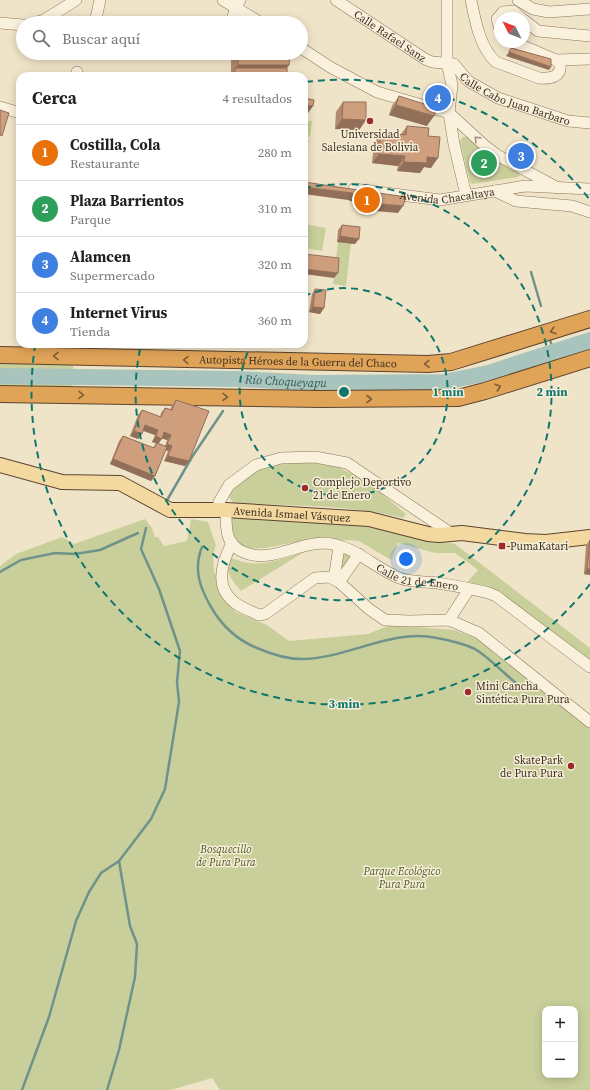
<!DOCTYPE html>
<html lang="es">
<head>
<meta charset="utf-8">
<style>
	:root { --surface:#fff; --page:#f2f2f2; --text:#222; --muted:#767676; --line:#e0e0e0; --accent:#7c3aed }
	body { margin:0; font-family:"Source Serif 4",serif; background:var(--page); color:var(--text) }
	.controls { position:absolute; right:12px; bottom:12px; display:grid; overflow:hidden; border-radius:8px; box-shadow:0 2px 10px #0003 }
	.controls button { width:36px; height:36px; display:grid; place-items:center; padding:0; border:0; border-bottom:1px solid var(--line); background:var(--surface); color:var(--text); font:20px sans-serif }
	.compass { position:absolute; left:494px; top:12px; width:36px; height:36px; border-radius:50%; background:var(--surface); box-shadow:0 2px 10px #0003; rotate:312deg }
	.you { position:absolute; left:406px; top:559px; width:14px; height:14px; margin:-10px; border:3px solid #fff; border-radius:50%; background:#1a73e8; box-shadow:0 0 0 6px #1a73e833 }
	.badge { display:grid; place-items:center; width:26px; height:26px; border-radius:50%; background:var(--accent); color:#fff; font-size:13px; font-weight:700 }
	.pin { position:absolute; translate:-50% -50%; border:2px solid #fff; box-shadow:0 1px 4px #0006 }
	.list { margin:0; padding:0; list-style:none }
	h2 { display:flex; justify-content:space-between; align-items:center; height:52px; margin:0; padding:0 16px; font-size:17px }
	h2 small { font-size:13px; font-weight:400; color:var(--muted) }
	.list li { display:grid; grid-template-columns:26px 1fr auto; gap:12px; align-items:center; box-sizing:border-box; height:56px; padding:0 16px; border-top:1px solid var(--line) }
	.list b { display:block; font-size:15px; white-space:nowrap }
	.list p { margin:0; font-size:13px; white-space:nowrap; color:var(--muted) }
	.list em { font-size:13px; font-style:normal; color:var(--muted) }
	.icon { flex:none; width:22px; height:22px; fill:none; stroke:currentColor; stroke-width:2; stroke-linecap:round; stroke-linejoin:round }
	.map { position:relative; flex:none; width:590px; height:1090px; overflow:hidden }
	.search { position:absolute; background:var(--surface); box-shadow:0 2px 10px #0003; left:16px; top:16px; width:292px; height:44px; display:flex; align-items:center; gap:10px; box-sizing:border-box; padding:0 14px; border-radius:22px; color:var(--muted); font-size:15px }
	.panel { position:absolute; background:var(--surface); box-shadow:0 2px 10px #0003; left:16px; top:72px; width:292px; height:276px; border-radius:12px }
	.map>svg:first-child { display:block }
	.green { fill:#c9cf9b; fill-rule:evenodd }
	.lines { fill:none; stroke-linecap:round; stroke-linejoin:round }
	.stream { stroke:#6f938a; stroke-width:2.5 }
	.river { stroke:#a9c4bc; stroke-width:16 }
	.minor-casing { stroke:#8d765c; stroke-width:12 }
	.major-casing { stroke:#5b4430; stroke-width:16 }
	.highway-casing { stroke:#5b4430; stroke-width:18 }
	.minor { stroke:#faf1dc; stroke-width:11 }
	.major { stroke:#f3d9a0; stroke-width:14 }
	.highway { stroke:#e0a458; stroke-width:16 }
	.wall { fill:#b2896c; fill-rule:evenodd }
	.shaded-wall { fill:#916f58 }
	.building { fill:#cf9f7d; stroke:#916f58 }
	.oneway { stroke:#9c907e }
	.oneway2 { stroke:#7e5d36 }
	.ring { fill:none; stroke:#0f766e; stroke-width:2; stroke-dasharray:7 5 }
	.poi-dot { fill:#9e2a2b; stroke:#f7eed8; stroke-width:1.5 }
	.labels { text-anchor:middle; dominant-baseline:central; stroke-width:3; stroke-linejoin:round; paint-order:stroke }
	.street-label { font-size:11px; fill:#3d2e20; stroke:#f7eed8 }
	.poi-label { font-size:11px; fill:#3d2e20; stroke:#f7eed8; text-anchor:start }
	.park-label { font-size:11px; font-style:italic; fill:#4d5a26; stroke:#f7eed8 }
	.water-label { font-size:12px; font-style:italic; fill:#2f5d5a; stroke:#f7eed8 }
	.centre { fill:#0f766e; stroke:#f7eed8; stroke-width:2 }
	.ring-label { font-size:12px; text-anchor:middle; font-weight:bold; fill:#0f766e; stroke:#f7eed8; stroke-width:3; stroke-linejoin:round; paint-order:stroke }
</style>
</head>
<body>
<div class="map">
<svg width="590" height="1090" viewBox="0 0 590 1090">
	<rect width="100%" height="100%" fill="#f0e4c8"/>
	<!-- green -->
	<g class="green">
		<path d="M304,120l8,1 -2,16 -6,-1z"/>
		<path d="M462,137h6l17,17 34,18 1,3 -2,2 -46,7 -2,-2 -10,-40z"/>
		<path d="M304,139l5,1 -2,17h-3z"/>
		<path d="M304,224l22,4 -4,23 -18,-3z"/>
		<path d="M338,242l13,1 -5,43 -13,-2z"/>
		<path d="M0,363l73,2v6l-73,-2z"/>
		<path d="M0,379h73l-2,9 -71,-2z"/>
		<path d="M300,459l34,6 24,12 17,11 31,26 -3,4c-55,-13 -111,-13 -169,-14l-5,-7c15,-29 43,-32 71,-38z"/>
		<path d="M229,518l134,6 92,20 135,104v14l-95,-72 -30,-5 13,-15 -23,-17h-20l-37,-10 -7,17 -32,-19 -45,-3 -48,10 -22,1 -13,-12z"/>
		<path d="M145,519l7,9 3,9h3l6,9 23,-5 4,-22 17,3 8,23 -3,10 1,16 12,29 10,12 31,13 22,16 79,-7 22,-9 64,5 21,8 17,11 98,79v362h-370l-8,-12 -41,12h-171v-524l16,-12 46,-17 12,7zM545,1009h30v66h-30z"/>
		<path d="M342,551l12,4 -15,21z"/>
		<path d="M304,552l-63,39c-11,-12 -15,-21 -15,-36 28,16 49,6 78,-3z"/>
	</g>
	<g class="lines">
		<!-- stream -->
		<g class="stream">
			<path d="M531,272l10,34"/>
			<path d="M550,340l4,12"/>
			<path d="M166,502l26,-45 31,-46"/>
			<path d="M202,547c-9,22 -2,41 9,60 11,19 26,33 46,41 14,6 29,11 44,11 47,0 89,-31 136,-21 11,2 27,6 38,11 12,7 30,25 42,35"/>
			<path d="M0,572l21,-12 34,-7 20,1 25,-4 38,-17"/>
			<path d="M22,1090l27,-73 27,-96 13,-29 12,-19 18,-12 32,-42 14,-30 14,-87 -2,-20 3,-31 -21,-62 -18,-40 5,-21"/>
			<path d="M107,1090l12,-40 16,-73 2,-33 -7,-18 -11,-65"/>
		</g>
		<!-- river -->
		<path class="river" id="s1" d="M0,376l239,3 74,4 131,-1 44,-9 102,-33"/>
		<defs>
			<g id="minor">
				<path d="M223,0l38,23"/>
				<path id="s2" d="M336,0l89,59 7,3 22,2 14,17 30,17 70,23 22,2"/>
				<path d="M447,0v63l5,22 -3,28 5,31 12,51"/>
				<path d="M471,0c4,20 9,48 25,62l43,16c11,1 23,-1 21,-14l-4,-4 -42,-18"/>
				<path d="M518,0l15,9 16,3 41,-3"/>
				<path d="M524,20l14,11 52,5"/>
				<path d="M0,23l23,2"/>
				<path d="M33,23l11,-3 32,-20"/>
				<path d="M95,23l5,-23"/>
				<path d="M231,23l5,-16 4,-7"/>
				<path d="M500,29l-3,-10 6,-7 10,-1 8,7"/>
				<path d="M301,48l29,19 47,25 72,21 35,32 13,10 61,33"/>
				<path d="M556,60l34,-1"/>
				<path d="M77,76v-4"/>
				<path d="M0,107l20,6"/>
				<path id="s3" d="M354,189l86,11 85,-14 65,3"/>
				<path d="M495,191l21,10 56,5 18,6"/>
				<path d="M218,510l1,-8 10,-17 27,-20 25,-7 34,-1 32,6 105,71"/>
				<path id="s4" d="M226,510c0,18 -1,34 17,42 27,12 53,-9 80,-9 29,1 49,23 74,34 13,6 27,4 41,6 17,3 35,6 51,10l7,3 94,71"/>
				<path d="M232,543c-10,19 -18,43 2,59 7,6 17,9 25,13l6,-1 50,-36 14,-1 10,5 30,27 16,11 24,1 40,-1 30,13 111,89"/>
				<path d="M334,579l5,-32"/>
				<path d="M339,582l20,-28"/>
				<path d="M449,620l20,-31"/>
			</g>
			<g id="major">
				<path id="s5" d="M0,465l62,17 58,1 50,27h56l143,9 59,15 11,1 23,-2 63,8 21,1 44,-5"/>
			</g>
			<g id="highway">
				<path id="s6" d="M0,355l428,9 23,-2 139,-43"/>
				<path d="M0,394l320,5 138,-1 27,-7 105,-33"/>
			</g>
		</defs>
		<!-- minor casing -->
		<use href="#minor" class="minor-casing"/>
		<!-- major casing -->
		<use href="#major" class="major-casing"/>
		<!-- highway casing -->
		<use href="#highway" class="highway-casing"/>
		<!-- minor -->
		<use href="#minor" class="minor"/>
		<!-- major -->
		<use href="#major" class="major"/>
		<!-- highway -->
		<use href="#highway" class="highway"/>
	</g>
	<!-- wall -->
	<g class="wall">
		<path d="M231,53h53l5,12 -2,3v5l7,3h-63z"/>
		<path d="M399,96l28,30 -38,-11 3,-9z"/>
		<path d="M343,102l23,18 -7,10 -24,-1 1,-17z"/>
		<path d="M407,126l21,10 3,32 -7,-1 -4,6 -23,-2 1,-5 -26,-3 2,-20 7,-10 20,1z"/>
		<path d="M342,225l13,19 -18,-2 1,-12z"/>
		<path d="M315,289l9,19 -4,6 -11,-2 3,-18z"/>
		<path d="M176,400l13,61 -4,5 -21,-5 4,-10 -3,-1 -10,26 -4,5 -41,-17 9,-23 4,-5 30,12 3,-5 -4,-1 3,-7 -12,-4 -1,3 -4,5 -8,-3 8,-21 4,-5 18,7 1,-4 4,-5 5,2 2,-5zM162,438l5,2 -2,6 -7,-3z"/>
		<path d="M590,540v35l-6,-1 2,-29z"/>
	</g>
	<!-- shaded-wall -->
	<g class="shaded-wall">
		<path d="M509,52l42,15 -2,3 -43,-14z"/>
		<path d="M238,65h51l-7,9 -47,-6z"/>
		<path d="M304,105l9,1 -7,10h-2z"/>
		<path d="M396,105l38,11 -7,10 -38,-11z"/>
		<path d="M342,119l24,1 -7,10 -24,-1z"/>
		<path d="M379,154l26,2 -7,10 -26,-3z"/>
		<path d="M427,157l11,1 -7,10 -7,-1 -4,6 -23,-2 7,-9z"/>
		<path d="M304,187l48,6 51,13 -5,7 -23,-2 -27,-11 -44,-6z"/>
		<path d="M340,236l19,3 -4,5 -18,-2z"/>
		<path d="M304,269l34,4 -4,5 -30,-4z"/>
		<path d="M313,307l11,1 -4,6 -11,-2z"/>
		<path d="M145,425l13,5 -3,5 -13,-5z"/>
		<path d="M134,431l8,3 -4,5 -8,-3z"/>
		<path d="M164,432l7,3 -4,5 -7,-2z"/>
		<path d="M156,436l6,3 -4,5 -6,-2z"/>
		<path d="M167,444l5,2 -4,5 -4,-2z"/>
		<path d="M168,456l21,5 -4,5 -21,-5z"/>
		<path d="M113,459l42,17 -4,5 -41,-17z"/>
		<path d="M587,569h3v6l-6,-1z"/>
	</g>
	<!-- building -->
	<g class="building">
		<path d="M511,48l40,11v8l-42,-15z"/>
		<path d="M238,53h46l6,3 -1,9h-51z"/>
		<path d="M235,68h52v5h7v3h-59z"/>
		<path d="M399,96l38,12 -3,8 -38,-11z"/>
		<path d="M304,98l10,2 -1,6 -9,-1z"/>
		<path d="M343,102h23v18l-24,-1z"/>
		<path d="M0,110l9,3 -7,23 -2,-1z"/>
		<path d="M407,126l22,2 -1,8 12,1 -2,21 -11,-1v6l-23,-1 1,-6 -26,-2 2,-21 25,2z"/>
		<path d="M304,182l102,15 -3,9 -23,-2 -28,-11 -48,-6z"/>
		<path d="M342,225l18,2 -1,12 -19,-3z"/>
		<path d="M304,254l35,4 -1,15 -34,-4z"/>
		<path d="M315,289l11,1 -2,18 -11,-1z"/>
		<path d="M176,400l33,11 -20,50 -21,-5 4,-10 -5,-2 4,-9 -7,-3 -2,7 -6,-3 2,-6 -13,-5 -3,9 -8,-3 8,-21 19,7 4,-9 7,2z"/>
		<path d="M123,436l31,12 3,-5 10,4 -12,29 -42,-17z"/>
		<path d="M590,540v29h-3z"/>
	</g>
	<!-- one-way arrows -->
	<defs><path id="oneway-chevron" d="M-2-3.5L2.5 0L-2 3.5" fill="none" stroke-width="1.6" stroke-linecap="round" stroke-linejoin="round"/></defs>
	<use class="oneway" href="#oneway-chevron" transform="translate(477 139) rotate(-136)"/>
	<g class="oneway2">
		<use href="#oneway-chevron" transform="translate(553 331) rotate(163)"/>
		<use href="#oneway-chevron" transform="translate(56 356) rotate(-179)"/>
		<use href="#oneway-chevron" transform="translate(186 360) rotate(-179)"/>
		<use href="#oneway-chevron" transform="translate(427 364) rotate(176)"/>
		<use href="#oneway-chevron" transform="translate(498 387) rotate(-18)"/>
		<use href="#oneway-chevron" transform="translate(81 395) rotate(1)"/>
		<use href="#oneway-chevron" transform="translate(225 397) rotate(1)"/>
		<use href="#oneway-chevron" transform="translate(369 399)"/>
	</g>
	<!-- distance rings -->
	<g class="ring">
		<path d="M304 296A104 104 0 1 1 251 345"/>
		<path d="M304 188A208 208 0 1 1 141 345"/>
		<path d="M590 584A312 312 0 0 1 35 346M306 82A312 312 0 0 1 590 200"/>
	</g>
	<!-- markers -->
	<g class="poi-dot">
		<circle cx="370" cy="121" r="4"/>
		<circle cx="305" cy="488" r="4"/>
		<rect x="498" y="542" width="8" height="8" rx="2"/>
		<circle cx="468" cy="692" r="4"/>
		<circle cx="571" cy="766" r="4"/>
	</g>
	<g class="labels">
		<!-- street labels -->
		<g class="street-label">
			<text stroke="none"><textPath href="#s2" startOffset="65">Calle Rafael Sanz</textPath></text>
			<text stroke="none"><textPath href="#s2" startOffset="209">Calle Cabo Juan Barbaro</textPath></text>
			<text stroke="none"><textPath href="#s3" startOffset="94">Avenida Chacaltaya</textPath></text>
			<text stroke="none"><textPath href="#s6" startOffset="298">Autopista Héroes de la Guerra del Chaco</textPath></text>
			<text stroke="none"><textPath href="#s5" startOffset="301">Avenida Ismael Vásquez</textPath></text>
			<text stroke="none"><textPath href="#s4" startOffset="233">Calle 21 de Enero</textPath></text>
		</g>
		<!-- poi labels -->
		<g class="poi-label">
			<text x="370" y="134" text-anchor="middle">Universidad<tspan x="370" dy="13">Salesiana de Bolivia</tspan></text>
			<text x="313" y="482">Complejo Deportivo<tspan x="313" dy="13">21 de Enero</tspan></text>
			<text x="510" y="546">PumaKatari</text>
			<text x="476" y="686">Mini Cancha<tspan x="476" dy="13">Sintética Pura Pura</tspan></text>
			<text x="563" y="760" text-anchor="end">SkatePark<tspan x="563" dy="13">de Pura Pura</tspan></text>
		</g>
		<!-- park labels -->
		<g class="park-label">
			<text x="226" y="849">Bosquecillo<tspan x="226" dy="13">de Pura Pura</tspan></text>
			<text x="402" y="871">Parque Ecológico<tspan x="402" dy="13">Pura Pura</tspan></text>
		</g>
		<!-- water labels -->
		<g class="water-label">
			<text stroke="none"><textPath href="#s1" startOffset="286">Río Choqueyapu</textPath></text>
		</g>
	</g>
	<circle cx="344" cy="392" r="6" class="centre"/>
	<g class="ring-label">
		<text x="448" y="396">1 min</text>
		<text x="552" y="396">2 min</text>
		<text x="344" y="708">3 min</text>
	</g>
</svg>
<div class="controls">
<button>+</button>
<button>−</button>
</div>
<svg class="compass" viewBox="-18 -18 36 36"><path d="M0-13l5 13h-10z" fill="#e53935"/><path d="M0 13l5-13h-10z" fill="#767676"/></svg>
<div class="you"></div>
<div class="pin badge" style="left:367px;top:200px;background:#e8710a">1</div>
<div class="pin badge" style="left:484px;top:163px;background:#2e9e5b">2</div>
<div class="pin badge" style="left:521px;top:156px;background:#3f7fe0">3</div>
<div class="pin badge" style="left:438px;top:98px;background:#3f7fe0">4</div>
<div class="search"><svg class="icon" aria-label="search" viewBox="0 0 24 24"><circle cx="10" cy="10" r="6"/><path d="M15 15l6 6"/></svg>Buscar aquí</div>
<section class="panel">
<h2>Cerca<small>4 resultados</small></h2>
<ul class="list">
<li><span class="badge" style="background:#e8710a">1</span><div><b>Costilla, Cola</b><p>Restaurante</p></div><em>280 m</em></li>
<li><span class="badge" style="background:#2e9e5b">2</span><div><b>Plaza Barrientos</b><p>Parque</p></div><em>310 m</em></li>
<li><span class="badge" style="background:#3f7fe0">3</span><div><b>Alamcen</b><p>Supermercado</p></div><em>320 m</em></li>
<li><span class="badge" style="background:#3f7fe0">4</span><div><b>Internet Virus</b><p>Tienda</p></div><em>360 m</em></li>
</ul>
</section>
</div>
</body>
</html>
